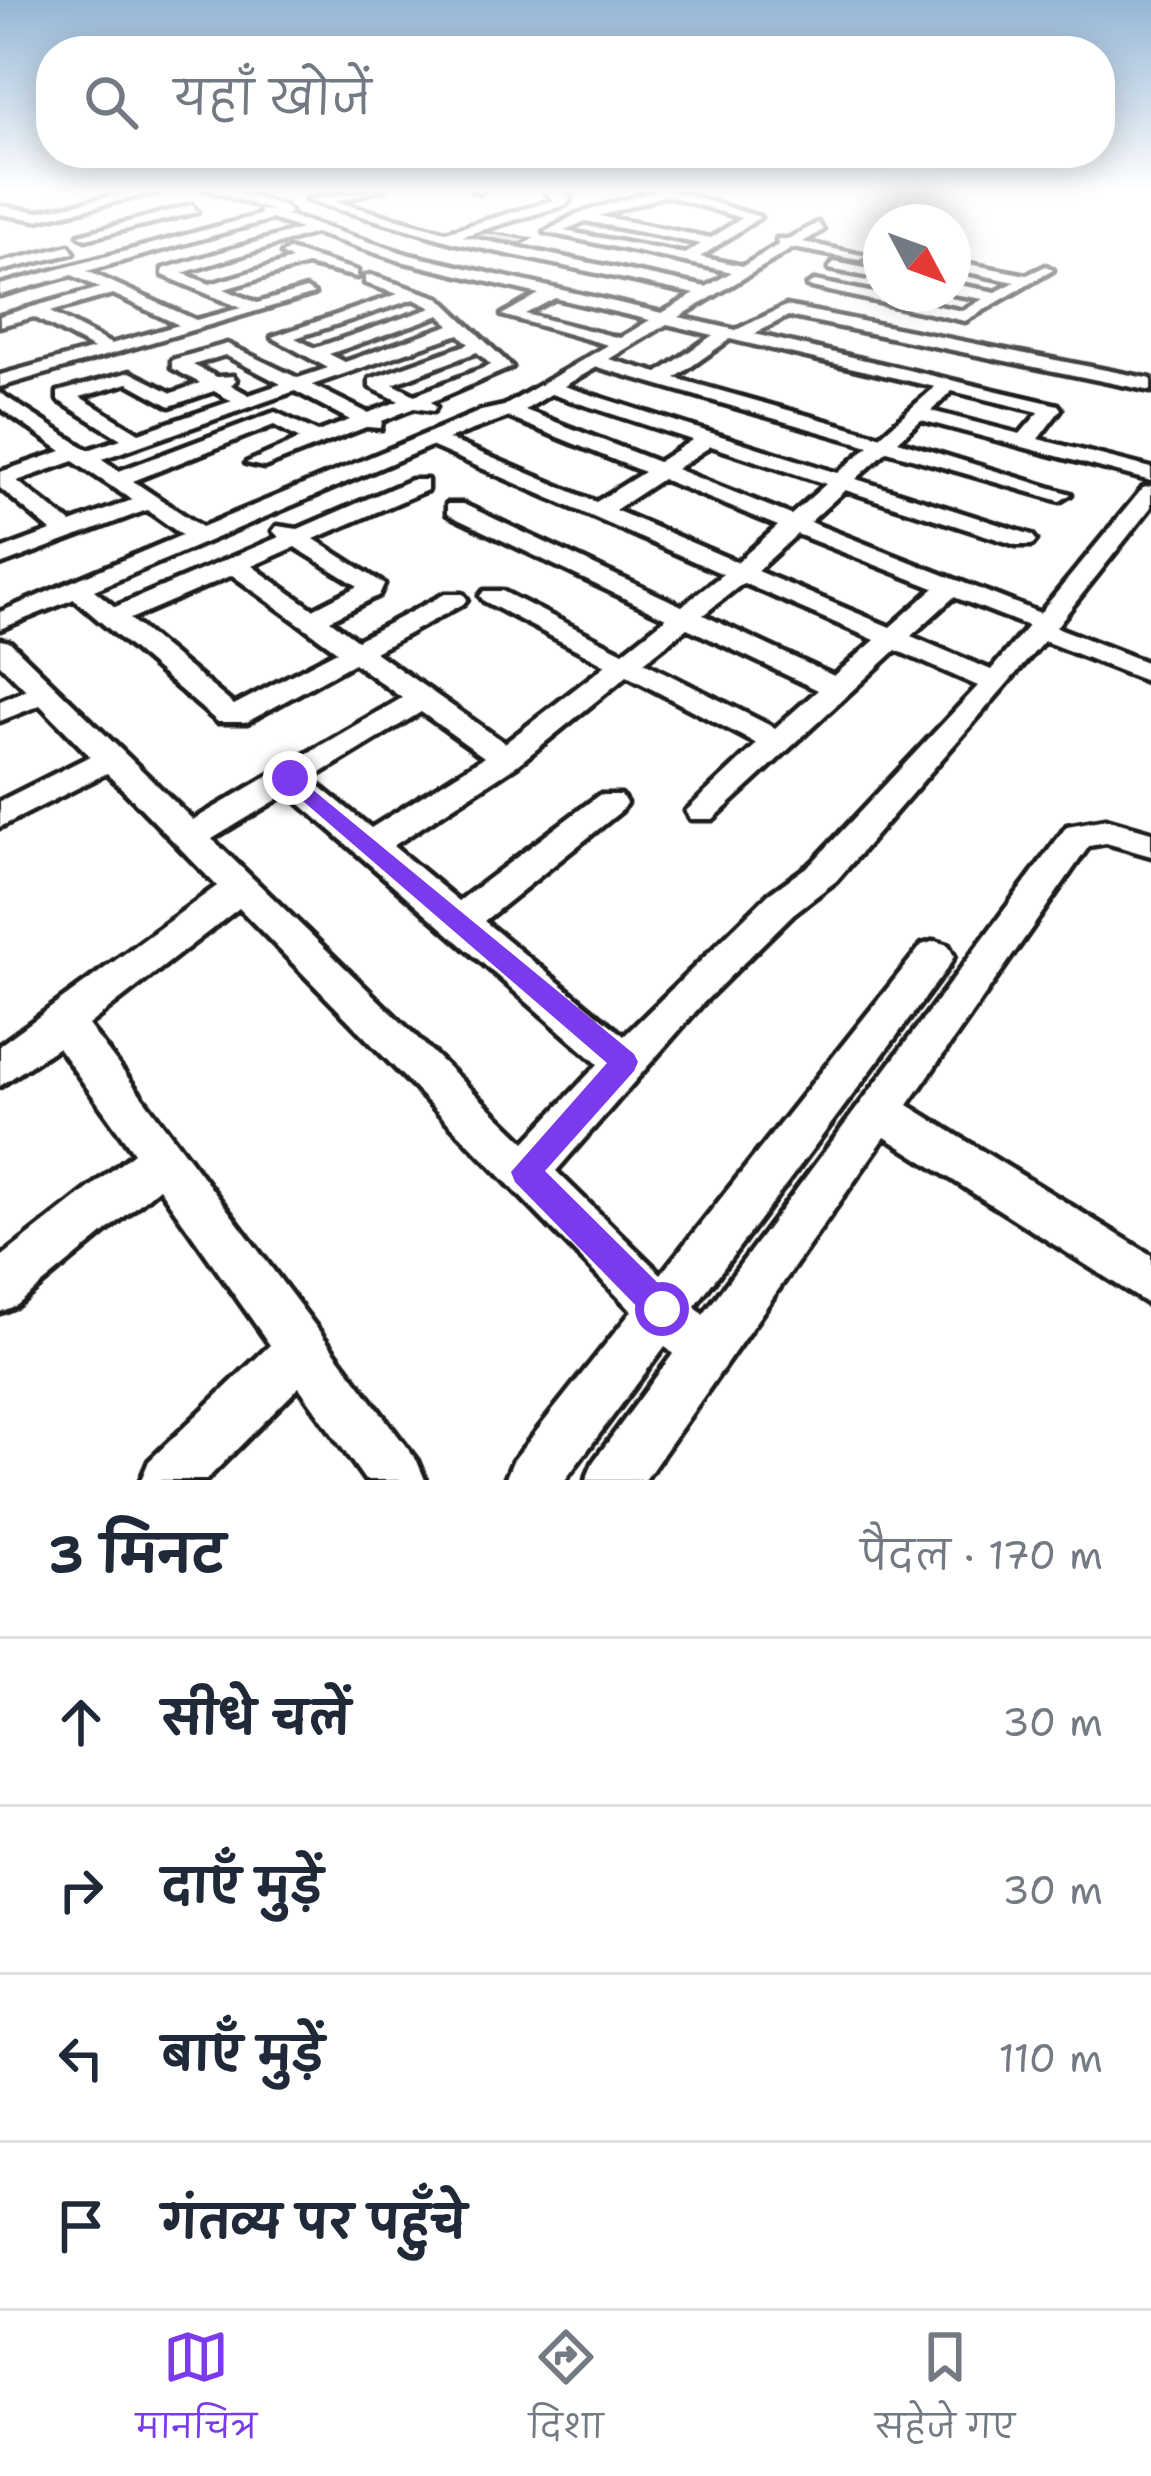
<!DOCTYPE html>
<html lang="hi">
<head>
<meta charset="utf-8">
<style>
	:root { --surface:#fff; --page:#f6f6f7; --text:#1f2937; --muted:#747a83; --line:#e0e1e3; --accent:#7c3aed }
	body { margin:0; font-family:"Shantell Sans","Playpen Sans Deva",sans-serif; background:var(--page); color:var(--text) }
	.compass { position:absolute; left:863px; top:204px; width:108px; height:108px; border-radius:50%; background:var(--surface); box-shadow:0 6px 30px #0003; rotate:131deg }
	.stop { position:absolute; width:36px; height:36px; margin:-27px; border:9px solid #7c3aed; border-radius:50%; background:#fff }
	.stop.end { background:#7c3aed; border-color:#fff; box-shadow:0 3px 12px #0008 }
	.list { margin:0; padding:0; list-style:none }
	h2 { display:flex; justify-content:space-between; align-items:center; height:156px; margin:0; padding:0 48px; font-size:51px }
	h2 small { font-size:39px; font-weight:400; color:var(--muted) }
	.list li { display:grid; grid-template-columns:78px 1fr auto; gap:36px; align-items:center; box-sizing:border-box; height:168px; padding:0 48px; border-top:3px solid var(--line) }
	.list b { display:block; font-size:45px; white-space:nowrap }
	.list em { font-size:39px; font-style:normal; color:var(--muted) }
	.icon { flex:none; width:66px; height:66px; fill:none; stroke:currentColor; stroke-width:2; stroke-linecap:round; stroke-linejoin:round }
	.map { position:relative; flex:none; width:1151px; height:1480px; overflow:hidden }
	.search { position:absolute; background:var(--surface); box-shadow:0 6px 30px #0003; left:36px; right:36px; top:36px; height:132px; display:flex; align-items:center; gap:30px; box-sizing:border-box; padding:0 42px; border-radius:48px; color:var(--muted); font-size:45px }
	.sheet { height:828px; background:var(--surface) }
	nav { display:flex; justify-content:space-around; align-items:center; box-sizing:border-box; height:168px; border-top:3px solid var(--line); background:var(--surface); font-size:33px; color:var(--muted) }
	nav a { display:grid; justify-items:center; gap:6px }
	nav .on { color:var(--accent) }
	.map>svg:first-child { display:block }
	.building { fill:#cecece; stroke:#1c1c1c; stroke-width:3 }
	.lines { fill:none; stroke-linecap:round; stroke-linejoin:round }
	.minor-casing { stroke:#1c1c1c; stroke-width:9 }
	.minor { fill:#fff; fill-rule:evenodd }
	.route { fill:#7c3aed }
</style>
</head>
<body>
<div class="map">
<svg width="1151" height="1480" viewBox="0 0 1151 1480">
	<rect width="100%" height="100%" fill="#fff"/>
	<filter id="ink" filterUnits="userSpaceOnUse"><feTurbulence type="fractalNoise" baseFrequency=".00833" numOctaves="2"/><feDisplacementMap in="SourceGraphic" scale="24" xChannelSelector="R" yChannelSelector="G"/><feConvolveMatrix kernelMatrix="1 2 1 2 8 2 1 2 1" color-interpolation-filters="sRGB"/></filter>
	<g filter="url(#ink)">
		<!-- building -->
		<path class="building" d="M481,231l49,8 -9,5 -50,-8z"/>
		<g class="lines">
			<defs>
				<g id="minor">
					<path d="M150,188h23l-136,32 -37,-6v-8l37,6z"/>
					<path d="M204,188h19l61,18 6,6 -4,3 124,40 252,58 33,-19 -243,-52 -145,-42 78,-12 -49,14 110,30 109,-32 -10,-8 17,-4 8,12 -5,5 -103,31 244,51 26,-15 -187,-40 32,-18 87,-26 96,29 -60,40 43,9 35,-21 -1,-6h11l30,-16 5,7 -20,12 63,14 -7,4 -66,-12 -114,69 57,13 50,-24 365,73v12l-363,-75 -34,18 304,71 3,4 -23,30 113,29v13l-230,-61 -23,21 173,53 -11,7 -173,-50 -31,28 176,56 4,5 -4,5h-16l-171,-55 -35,32 230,91 103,-125 8,-2v21l-95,120 95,37v19l-107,-42 -208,240 -43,33 -90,89 -147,168 105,103 261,-329 13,-4 13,4 6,11 -6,11 -253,339 8,9 364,-489 39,-7 45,13v24l-45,-13 -17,3 -181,259 243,150v51l-266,-169 -240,343h-59l8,-19 79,-107 -8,-8 -100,134h-60l8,-19 119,-150 -393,-403 -151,117 329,436 8,19h-60l-66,-93 -93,93h-65l8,-19 121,-116 -111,-157 -142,117 -17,7v-54l134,-105 -76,-106 -58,39v-41l217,-159 -110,-113 -107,54v-26l90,-45 -50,-51 -40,16v-20l26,-11 -26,-26v-24l10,2 183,178 209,-122 -48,-35 -107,59h-29l-144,-123 -74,30v-17l182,-77 -35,-25 -147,55v-15l51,-19 -51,-43v-16l62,-21 -62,-43v-15l88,57 33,-11 -63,-39v-8l72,-20 42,21 28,-10 -28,-15v-8l55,-16 71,34 30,-10 -56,-31 126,-43 -33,-11v-6l5,-2 70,23 72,69 -81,35 5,5 -3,4 -19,-3 -32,13 -1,7 -15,-1 -102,40 -18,-4 54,-24 -26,-14 -141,56 69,46 279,-116 23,-5 104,-61 -106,-30 37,-21 -138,-33 -86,-28 -133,40 28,11 82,-24 -10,-6 7,-4 68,21v6l-50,-12 -83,24 33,14 49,-14 8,5 -314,93v-12l94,-26 -60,-32 -34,9v-10l100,-28 -28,-13 -72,20v-10l260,-70v-5l13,1zM666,195l76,23 -31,20 -112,-22zM272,219l29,10 -138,40v6l78,33 -45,12 -109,-49zM585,221l116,23 -16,10 -121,-23zM113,294l66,31 -68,19 -61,-32zM555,298l95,22 -30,18 -95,-24zM414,299l18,9 -117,40 -20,-10zM440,315l10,10 -105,37 -16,-8zM667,324l46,11 -55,38 -49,-14zM459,334l10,10 -99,35v8l29,14 -31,12 -56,-28zM730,339l8,2 197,46 -55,49 -205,-58zM477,352l14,13 -76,30 -22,-11zM225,355l56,29 -32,11 -18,-10 5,-5 -3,-4 -16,1 -24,-12zM597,367l272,79 -31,27 -274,-87zM128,383l42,23 44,-15 18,10 -93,32 -59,-36zM295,391l55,29 -32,12 -43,-20 -156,59 -17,-12zM952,391l87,21 -19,22 -89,-23zM551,394l141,46 -34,22 -133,-52zM508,417l136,55 -48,30 -148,-63zM431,446l292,128 -41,32 -219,-102h-16v10l219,104 -43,34 -121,-61h-18l-4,5 4,5 122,64 -101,78 -130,-91 88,-48 4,-5 -4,-5h-18l-88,46 -27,-20 49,-25 5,-11 -70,-45 113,-49v-10h-16l-113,49 -21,-3 -4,5 6,6 -164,70 -21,-17zM711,446l115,38 -35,31 -115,-46zM74,461l2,2 56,37 -61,23 -54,-42zM662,479l116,47 -41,36 -122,-52zM797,534l137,54 -44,39 -133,-56zM295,547l63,39 -45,23 -61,-43zM232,575l105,76 -103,54 -104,-86zM743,583l132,57 -41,36 -131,-61zM954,597l74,29 -37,44 -80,-34zM687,628l131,62 -43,38 -131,-66zM896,650l82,36 -166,177 -43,31 -145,142 -140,-115 137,-110 5,-8 -5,-8h-22l-140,106 -66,-55 124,-81 110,-89 130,68 -71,67 5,8h22zM421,712l63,45 -113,71 -60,-49zM288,793l310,271 -73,78 -313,-303z"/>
					<path d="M468,188h16l1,1 -6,4z"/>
					<path d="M192,205l5,7 -111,27 -7,-4z"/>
					<path d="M69,246l5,7 -74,18v-8z"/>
					<path d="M953,261l74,14 19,-9 7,4 -88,51 -158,-35 8,-5 148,30 20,-12 -30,-5v-10l43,8 19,-10 -62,-13z"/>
					<path d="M834,262l47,9v8l-52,-10z"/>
				</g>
			</defs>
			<!-- minor casing -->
			<use href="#minor" class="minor-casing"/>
			<!-- minor -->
			<use href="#minor" class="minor"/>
		</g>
	</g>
	<!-- sky -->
	<linearGradient id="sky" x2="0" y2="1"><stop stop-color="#95b6d5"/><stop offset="0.48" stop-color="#fff"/><stop offset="1" stop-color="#fff" stop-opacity="0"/></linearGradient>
	<rect width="1151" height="395" fill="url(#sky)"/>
	<!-- route -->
	<path class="route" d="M290,771l344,283 4,8 -4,9 -89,100 128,127 4,11 -4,11 -11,5 -12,-5 -135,-138 -4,-10 96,-109 -325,-280 -3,-5z"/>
</svg>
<svg class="compass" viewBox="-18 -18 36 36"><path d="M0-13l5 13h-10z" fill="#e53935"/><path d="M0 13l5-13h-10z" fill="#747a83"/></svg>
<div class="stop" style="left:662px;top:1309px"></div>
<div class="stop end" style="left:290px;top:778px"></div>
<div class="search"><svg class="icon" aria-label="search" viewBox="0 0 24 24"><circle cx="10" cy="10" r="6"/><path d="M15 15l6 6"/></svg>यहाँ खोजें</div>
</div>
<section class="sheet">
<h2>3 मिनट<small>पैदल · 170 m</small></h2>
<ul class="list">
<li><svg class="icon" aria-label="ahead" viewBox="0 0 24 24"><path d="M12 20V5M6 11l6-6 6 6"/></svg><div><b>सीधे चलें</b></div><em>30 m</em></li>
<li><svg class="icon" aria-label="right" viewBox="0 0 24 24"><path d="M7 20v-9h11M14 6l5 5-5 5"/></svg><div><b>दाएँ मुड़ें</b></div><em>30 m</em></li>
<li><svg class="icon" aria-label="left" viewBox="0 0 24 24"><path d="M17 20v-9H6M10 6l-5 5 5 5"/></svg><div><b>बाएँ मुड़ें</b></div><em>110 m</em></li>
<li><svg class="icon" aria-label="arrive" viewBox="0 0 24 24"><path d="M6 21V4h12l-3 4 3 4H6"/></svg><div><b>गंतव्य पर पहुँचे</b></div></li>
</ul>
</section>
<nav>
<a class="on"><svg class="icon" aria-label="map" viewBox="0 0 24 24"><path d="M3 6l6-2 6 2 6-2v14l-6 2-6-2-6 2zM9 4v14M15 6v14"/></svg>मानचित्र</a>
<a><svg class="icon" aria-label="directions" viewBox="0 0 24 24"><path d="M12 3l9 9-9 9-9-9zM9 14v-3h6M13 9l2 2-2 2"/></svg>दिशा</a>
<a><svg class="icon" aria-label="saved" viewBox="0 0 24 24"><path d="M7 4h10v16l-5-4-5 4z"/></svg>सहेजे गए</a>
</nav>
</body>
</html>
